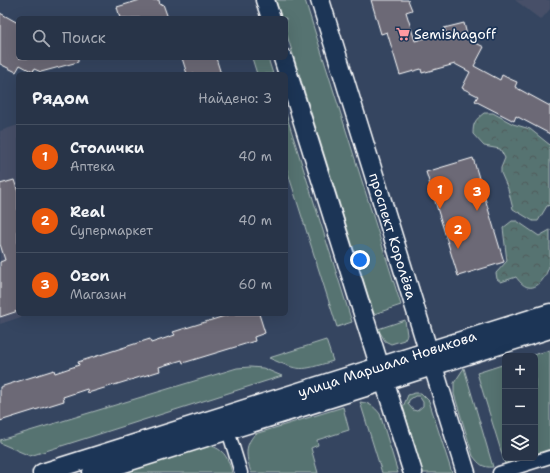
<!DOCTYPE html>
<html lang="ru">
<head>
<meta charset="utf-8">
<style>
	:root { --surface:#283448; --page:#343f52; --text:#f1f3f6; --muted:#a5aab4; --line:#444f60; --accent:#ea580c }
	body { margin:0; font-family:"Shantell Sans",sans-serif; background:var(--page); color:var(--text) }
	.controls { position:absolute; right:12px; bottom:12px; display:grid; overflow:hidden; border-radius:6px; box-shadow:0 4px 16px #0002 }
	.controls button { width:36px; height:36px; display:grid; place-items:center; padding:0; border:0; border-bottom:1px solid var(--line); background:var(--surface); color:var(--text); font:20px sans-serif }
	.you { position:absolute; left:360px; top:260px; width:14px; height:14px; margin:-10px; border:3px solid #fff; border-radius:50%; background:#1a73e8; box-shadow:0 0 0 6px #1a73e833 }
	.badge { display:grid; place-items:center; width:26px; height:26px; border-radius:50%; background:var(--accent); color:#fff; font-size:13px; font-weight:700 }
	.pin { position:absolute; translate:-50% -33px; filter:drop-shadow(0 1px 2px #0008) }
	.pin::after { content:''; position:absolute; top:21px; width:14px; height:12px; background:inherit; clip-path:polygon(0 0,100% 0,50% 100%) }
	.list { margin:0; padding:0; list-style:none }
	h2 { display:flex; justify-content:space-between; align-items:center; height:52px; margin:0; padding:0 16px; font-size:17px }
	h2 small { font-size:13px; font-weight:400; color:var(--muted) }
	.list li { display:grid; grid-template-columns:26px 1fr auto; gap:12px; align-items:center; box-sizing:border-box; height:64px; padding:0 16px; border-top:1px solid var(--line) }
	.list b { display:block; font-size:15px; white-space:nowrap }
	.list p { margin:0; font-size:13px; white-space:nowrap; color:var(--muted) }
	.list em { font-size:13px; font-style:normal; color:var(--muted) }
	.icon { flex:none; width:22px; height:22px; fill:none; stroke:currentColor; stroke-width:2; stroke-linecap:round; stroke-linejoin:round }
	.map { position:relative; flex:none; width:550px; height:473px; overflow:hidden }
	.search { position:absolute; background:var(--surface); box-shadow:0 4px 16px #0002; left:16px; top:16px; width:272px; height:44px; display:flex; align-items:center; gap:10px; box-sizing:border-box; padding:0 14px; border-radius:6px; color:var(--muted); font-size:15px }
	.panel { position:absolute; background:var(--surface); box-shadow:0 4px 16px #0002; left:16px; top:72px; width:272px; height:244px; border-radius:6px }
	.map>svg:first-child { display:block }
	.built { fill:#465067 }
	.green { fill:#567371; stroke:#aab9b8; fill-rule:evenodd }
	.forest { fill:url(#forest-crowns); stroke:#aab9b8 }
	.building { fill:#6c6976; stroke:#fff }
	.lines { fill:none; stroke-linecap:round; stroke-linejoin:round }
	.street-casing { stroke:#fff; stroke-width:15 }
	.secondary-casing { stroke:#fff; stroke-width:21 }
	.street { stroke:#1d3557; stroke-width:12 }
	.secondary { stroke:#1d3557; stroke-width:18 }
	.labels { text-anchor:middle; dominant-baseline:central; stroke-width:3.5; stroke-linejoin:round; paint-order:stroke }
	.poi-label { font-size:14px; fill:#fff; stroke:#1d3557; text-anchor:start }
	.street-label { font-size:14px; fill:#fff; stroke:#1d3557 }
</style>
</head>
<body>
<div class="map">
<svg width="550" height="473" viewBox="0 0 550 473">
	<defs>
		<pattern id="forest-crowns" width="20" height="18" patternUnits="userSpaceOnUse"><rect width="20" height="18" fill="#567371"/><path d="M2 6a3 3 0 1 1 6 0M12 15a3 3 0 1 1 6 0" fill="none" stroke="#505c5b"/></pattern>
	</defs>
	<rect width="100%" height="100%" fill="#354560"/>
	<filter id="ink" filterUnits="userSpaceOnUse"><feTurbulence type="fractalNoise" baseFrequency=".025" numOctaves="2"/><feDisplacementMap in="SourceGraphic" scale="8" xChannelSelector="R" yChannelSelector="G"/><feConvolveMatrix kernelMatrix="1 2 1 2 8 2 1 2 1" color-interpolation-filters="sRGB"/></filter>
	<g filter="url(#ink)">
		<!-- built -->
		<g class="built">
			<path d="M515,0h35v9l-9,11z"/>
			<path d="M18,125v189h12l-30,10v-193z"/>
		</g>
		<!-- green -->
		<g class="green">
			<path d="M276,0h29l96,305 -27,9 -88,-282v-14h-5z"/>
			<path d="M252,58h16l5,16h-16z"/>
			<path d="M286,114l66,208 -15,5 -51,-160z"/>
			<path d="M405,320l2,15 -3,5 -13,4 -6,-3 -7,-12z"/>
			<path d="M326,340l7,21c-33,10 -32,11 -64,-3z"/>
			<path d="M550,350v99l-15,5v-98h-5z"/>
			<path d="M505,364v94h18l-18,6 -28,-91z"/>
			<path d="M250,367l13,1 19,8 -252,80 -30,-13v-3l237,-72z"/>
			<path d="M464,368l29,99c-10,1 -14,-3 -20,-11l-19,-62v-11z"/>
			<path d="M415,393h6l8,8 23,72h-29l-20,-66 5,-12zM415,396h4l4,6v4l-6,5 -4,-1 -5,-6 1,-4z"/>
			<path d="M360,402c9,1 14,4 20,12l18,59h-16z"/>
			<path d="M343,407l6,23 -32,10 1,5 -7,3 7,25h-67c-4,-15 -8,-26 4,-39z"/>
			<path d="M209,445c16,5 19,13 23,28h-110z"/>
		</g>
		<!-- forest -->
		<g class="forest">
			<path d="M484,113h9l20,11 17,5 20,16v60l-3,1 -9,15h-5l-20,-12 -5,-20 -7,-16v-5l4,-10 -5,-9 -16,-3 -11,-12c0,-11 2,-14 11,-21z"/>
			<path d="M512,221h5l22,15 11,-6c0,10 0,21 0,31 -1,10 -10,29 -22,26 -5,-1 -9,-6 -12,-10l-15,5 -4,-3 -1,-6 11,-12 -4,-33z"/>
		</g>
		<!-- building -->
		<g class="building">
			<path d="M140,0h19l1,5 3,-1 5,14h-48l-3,-11z"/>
			<path d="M371,0h37l4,10 -6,2 9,29 31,-9 -2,-4 20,-5 4,16 16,8 -10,19 26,14 2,-5 8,4 7,3 -2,5 35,19v28l-34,-18 -2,5 -39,-20 3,-5 -16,-8 8,-16 -15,-8 -33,9 -1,-4 -21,6 -13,-43 -6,2z"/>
			<path d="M0,13l18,10v35h60v4l-37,10 -7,-3 -1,3 -13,-7 -4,7 -16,-8z"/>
			<path d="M182,58h34l5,16h-34z"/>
			<path d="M473,158l31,104 -46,14 -32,-104z"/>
			<path d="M14,180l4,12v119l-18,6v-55l5,-2 -5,-16v-60z"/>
			<path d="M231,314h28l6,19 -11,4 1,4 -72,22 -1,-3 -23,7 1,4 -72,22 -1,-4 -24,8 1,4 -64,20v-34l54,-17 1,3 24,-8 -1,-3 72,-23 1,4 24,-8 -2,-3z"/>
		</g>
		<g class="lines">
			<defs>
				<g id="street">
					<path d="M226,424l15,49"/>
					<path d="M499,473l51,-16"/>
				</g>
				<g id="secondary">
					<path d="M265,0l6,18"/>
					<path d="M320,0l146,473"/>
					<path d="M283,58l130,415"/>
					<path d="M42,473l508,-160"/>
					<path d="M92,473l458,-144"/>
				</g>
			</defs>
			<!-- street casing -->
			<use href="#street" class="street-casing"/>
			<!-- secondary casing -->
			<use href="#secondary" class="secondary-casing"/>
			<!-- street -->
			<use href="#street" class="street"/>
			<!-- secondary -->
			<use href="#secondary" class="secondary"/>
		</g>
	</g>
	<!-- icons -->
	<defs>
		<symbol id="supermarket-bare" viewBox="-9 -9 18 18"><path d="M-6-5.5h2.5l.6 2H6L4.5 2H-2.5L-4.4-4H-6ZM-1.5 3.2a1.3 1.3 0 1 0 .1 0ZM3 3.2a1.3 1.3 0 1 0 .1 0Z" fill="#ff9aa2" stroke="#1d3557" stroke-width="2.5" paint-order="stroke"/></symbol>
	</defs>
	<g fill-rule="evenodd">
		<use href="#supermarket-bare" x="393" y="24" width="20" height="20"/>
	</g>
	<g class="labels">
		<!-- poi labels -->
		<g class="poi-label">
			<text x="414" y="34">Semishagoff</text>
		</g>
		<!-- street labels -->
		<g class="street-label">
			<text transform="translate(393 236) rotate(73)">проспект Королёва</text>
			<text transform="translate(387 364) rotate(-18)">улица Маршала Новикова</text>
		</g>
	</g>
</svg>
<div class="controls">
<button>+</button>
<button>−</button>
<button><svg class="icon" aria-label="layers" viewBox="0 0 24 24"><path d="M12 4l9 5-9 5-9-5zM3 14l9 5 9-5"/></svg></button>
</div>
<div class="you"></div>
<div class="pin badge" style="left:440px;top:209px">1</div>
<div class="pin badge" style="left:458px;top:249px">2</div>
<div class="pin badge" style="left:477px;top:211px">3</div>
<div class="search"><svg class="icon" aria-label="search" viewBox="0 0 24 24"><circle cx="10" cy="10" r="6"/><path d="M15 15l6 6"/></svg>Поиск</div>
<section class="panel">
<h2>Рядом<small>Найдено: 3</small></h2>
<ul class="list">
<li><span class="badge">1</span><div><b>Столички</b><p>Аптека</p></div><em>40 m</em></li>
<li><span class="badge">2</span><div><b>Real</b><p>Супермаркет</p></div><em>40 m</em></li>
<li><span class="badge">3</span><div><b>Ozon</b><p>Магазин</p></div><em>60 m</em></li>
</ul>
</section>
</div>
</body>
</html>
